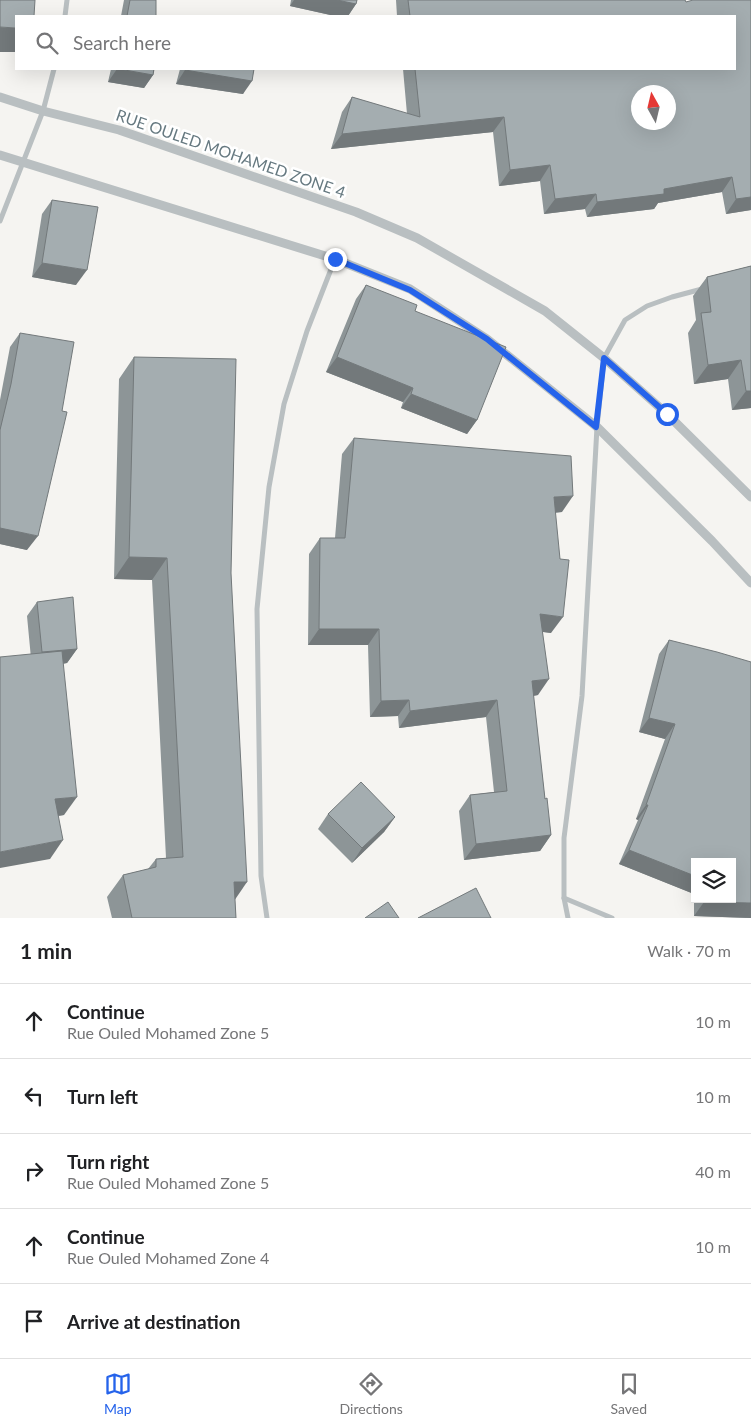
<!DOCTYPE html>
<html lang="en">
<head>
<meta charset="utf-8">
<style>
	:root { --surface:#fff; --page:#f6f6f6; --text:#202124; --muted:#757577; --line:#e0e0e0; --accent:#2563eb }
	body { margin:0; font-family:Lato,sans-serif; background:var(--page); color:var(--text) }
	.controls { position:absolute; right:15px; bottom:15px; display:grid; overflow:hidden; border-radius:0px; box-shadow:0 5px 20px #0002 }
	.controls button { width:45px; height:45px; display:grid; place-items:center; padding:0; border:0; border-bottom:1px solid var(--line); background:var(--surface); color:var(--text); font:25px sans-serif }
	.compass { position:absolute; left:631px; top:85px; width:45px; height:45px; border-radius:50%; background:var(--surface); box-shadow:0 5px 20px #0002; rotate:352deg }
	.stop { position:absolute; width:15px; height:15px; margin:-11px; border:4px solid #2563eb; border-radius:50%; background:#fff }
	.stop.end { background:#2563eb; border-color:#fff; box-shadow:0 1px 5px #0008 }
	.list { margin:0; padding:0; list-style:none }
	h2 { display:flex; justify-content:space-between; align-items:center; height:65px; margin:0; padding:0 20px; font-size:21px }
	h2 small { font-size:16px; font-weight:400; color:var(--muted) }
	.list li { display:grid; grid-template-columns:32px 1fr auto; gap:15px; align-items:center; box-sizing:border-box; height:75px; padding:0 20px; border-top:1px solid var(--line) }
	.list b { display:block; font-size:19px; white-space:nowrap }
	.list p { margin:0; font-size:16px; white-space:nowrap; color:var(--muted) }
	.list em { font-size:16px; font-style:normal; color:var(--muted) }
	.icon { flex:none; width:28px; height:28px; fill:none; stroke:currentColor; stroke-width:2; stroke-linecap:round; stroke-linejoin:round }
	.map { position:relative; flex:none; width:751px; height:918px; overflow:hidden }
	.search { position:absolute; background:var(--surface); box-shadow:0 5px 20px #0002; left:15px; right:15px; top:15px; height:55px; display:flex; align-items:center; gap:12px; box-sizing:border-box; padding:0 18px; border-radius:0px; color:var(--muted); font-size:19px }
	.sheet { height:440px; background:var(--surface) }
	nav { display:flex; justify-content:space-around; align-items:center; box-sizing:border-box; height:70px; border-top:1px solid var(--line); background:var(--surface); font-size:14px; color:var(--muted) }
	nav a { display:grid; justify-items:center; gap:2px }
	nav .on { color:var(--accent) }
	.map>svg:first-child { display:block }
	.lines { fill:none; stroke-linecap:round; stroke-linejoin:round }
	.minor { stroke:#b9bfc1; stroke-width:5 }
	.tertiary { stroke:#b9bfc1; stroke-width:9 }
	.wall { fill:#8d9597; fill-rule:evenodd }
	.shaded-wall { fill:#73797b }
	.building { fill:#a4adb0; stroke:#73797b; fill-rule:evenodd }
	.route { stroke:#2563eb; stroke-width:6 }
	.labels { text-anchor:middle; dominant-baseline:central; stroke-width:5; stroke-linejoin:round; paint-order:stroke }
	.street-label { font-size:16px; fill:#667980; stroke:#fff }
</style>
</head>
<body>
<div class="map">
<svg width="751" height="918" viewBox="0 0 751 918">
	<rect width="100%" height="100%" fill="#f5f4f1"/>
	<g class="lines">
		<!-- minor -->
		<g class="minor">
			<path d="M65,16l2,-16"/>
			<path d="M0,221l43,-110 11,-42"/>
			<path d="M564,898l48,20"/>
			<path d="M267,918l-6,-42 -4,-267 12,-122 15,-83 23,-73 28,-72"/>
			<path d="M568,918l-4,-20v-60l18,-142 15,-269 7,-69 21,-38 22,-14 25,-9 30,-8"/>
		</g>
		<!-- tertiary -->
		<g class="tertiary">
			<path d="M0,97l43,14 76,19 237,82 61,26 128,73 59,47 63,56 84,83"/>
			<path d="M0,155l335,104 75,30 77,50 110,88 115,114 39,42"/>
		</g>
	</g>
	<!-- wall -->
	<g class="wall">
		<path d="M124,0h32v16h-35z"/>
		<path d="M291,0h66l-1,4 -8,12h-13l-45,-10z"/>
		<path d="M396,0h289l1,2 65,-2v210l-25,4 -4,-22 -64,11 -4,6 -67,8 -2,-8 -41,5 -4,-33 -41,5 -6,-54 -162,17 11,-37 10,-15 55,17 -4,-45h332v-53h-338z"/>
		<path d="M111,69h43l-1,6 -9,13 -36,-6z"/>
		<path d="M180,69h74l-11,25 -67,-10z"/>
		<path d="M52,200l24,85 -44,-8 10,-63z"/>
		<path d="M751,266v142l-19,2 -4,-31 -34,5 -6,-51 8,-13 -3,-24 14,-19z"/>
		<path d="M366,285l49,26 62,109 -10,14 -66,-26 2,-6 -77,-30 30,-73z"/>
		<path d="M20,333l7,217 -27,-6v-144l10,-53z"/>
		<path d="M134,357l97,216 4,326 1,19h-124l-5,-21 16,-22 25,-6 8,-10 10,-1 -14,-278 -38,-1 5,-200z"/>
		<path d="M354,438l208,74 -7,1 -4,120 -8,-1 -5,63 -5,1 12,103 6,36 -11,16 -76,9 -5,-49 11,-16 24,-3 -8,-75 -87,11 -1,-12 -28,1 -2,-72h-60l1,-91 11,-16h15l7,-84z"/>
		<path d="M37,602l40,47 -10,14 -4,1 1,151 -6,1 -8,43 -23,-243z"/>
		<path d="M669,640l82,278 -57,-2v-22l-75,-30 19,-44 -2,-1 29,-80 -26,-7 20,-78zM695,862l37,37h-37z"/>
		<path d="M328,814l67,3 -11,15 -32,31 -34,-34z"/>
	</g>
	<!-- shaded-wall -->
	<g class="shaded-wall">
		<path d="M294,0h43l19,4 -8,12h-13l-45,-10z"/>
		<path d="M0,27l16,1v24h-16z"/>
		<path d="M117,69l36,6 -9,13 -36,-6z"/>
		<path d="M185,70l67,11 -9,13 -67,-10z"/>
		<path d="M504,117l-11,15 -162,17 11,-15z"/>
		<path d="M550,165l-10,16 -41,5 11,-16z"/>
		<path d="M732,177l-10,15 -64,11 -4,6 -67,8 10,-15 67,-13z"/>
		<path d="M596,194l-11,15 -41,5 11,-15z"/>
		<path d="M751,197v13l-25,4 10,-15z"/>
		<path d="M42,263l45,7 -11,15 -44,-8z"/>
		<path d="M337,357l76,31 -10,14 -77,-30z"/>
		<path d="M741,360l-13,19 -34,5 14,-19z"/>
		<path d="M746,391h5v17l-19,2z"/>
		<path d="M411,394l66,26 -10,14 -66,-26z"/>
		<path d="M573,496l-11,16 -19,1 11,-16z"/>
		<path d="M0,528l38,8 -11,14 -27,-6z"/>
		<path d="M129,557l38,1 -15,22 -38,-1z"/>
		<path d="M540,614l23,3 -12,16 -22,-3z"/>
		<path d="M319,629h60l-11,16h-60z"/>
		<path d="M77,649l-10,14 -35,4 10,-15z"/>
		<path d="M549,679l-11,16 -18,3 12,-17z"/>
		<path d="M409,700l-11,16 -28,1 11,-16z"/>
		<path d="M497,700l-11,17 -87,11 11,-17z"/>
		<path d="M649,718l26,6 -10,15 -26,-7z"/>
		<path d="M77,797l-13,18 -21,3 12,-19z"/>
		<path d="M646,805h2l-10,15 -2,-1z"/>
		<path d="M395,817l-11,15 -32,31 10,-15z"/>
		<path d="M551,835l-11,16 -76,9 12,-16z"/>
		<path d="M63,840l-13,19 -50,9v-16z"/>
		<path d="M629,850l66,26v18h-1l-75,-30z"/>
		<path d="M234,882h13l-15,22z"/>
		<path d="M704,902l47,1v15l-57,-2z"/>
	</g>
	<!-- building -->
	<g class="building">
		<path d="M0,0h35l-1,16h-18v12l-16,-1z"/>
		<path d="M130,0h26v16h-29z"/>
		<path d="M337,0h20l-1,4z"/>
		<path d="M408,0h277l1,2 7,-2h58v197l-15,2 -4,-22 -68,12v5l-67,8 -1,-8 -41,5 -5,-34 -40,5 -6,-53 -162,17 10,-37 68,20 -5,-48h320v-53h-325zM638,92h30v30h-30z"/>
		<path d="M119,69h35l-1,6z"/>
		<path d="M185,69h69l-2,12 -67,-11z"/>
		<path d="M52,200l46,7 -11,63 -45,-7z"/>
		<path d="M751,266v125h-5l-5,-31 -33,5 -7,-52 10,-1 -4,-35z"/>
		<path d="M366,285l51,20 -2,6 91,36 -29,73 -66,-26 2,-6 -76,-31z"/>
		<path d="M20,333l54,9 -12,69 5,1 -29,124 -38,-8v-98l11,-46z"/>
		<path d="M134,357l102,2 -5,214 16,309h-13l2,36h-104l-9,-43 33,-8v-8l27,-2 -16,-299 -38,-1z"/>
		<path d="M354,438l217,18 2,40 -19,1 6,62 9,1 -6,57 -23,-3 9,65 -17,2 13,118 2,-1 4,37 -75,9 -6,-49 37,-4 -10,-91 -87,11 -1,-11 -28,1 -2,-72h-60l1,-91h25z"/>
		<path d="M73,597l4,52 -35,3 -5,-50z"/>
		<path d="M669,640l48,12 34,10v241l-47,-1v-3h28v-37h-37v14l-66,-26 19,-45h-2l29,-81 -26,-6z"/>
		<path d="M62,651l15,146 -22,2 8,41 -63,12v-195z"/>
		<path d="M361,782l34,35 -33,31 -34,-34z"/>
		<path d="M476,888l15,30h-73z"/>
		<path d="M388,902l11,16h-34z"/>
	</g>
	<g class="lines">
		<!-- route -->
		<path class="route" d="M335,259l75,31 77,49 109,88 8,-69 63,56"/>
	</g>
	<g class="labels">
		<!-- street labels -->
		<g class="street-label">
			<text transform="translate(231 153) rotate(19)">RUE OULED MOHAMED ZONE 4</text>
		</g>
	</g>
</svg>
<div class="controls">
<button><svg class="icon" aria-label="layers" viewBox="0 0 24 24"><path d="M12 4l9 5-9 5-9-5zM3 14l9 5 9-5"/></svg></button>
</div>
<svg class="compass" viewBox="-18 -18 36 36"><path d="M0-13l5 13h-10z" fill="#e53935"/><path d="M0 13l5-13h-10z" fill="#757577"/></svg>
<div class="stop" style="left:667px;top:414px"></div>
<div class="stop end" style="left:335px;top:259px"></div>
<div class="search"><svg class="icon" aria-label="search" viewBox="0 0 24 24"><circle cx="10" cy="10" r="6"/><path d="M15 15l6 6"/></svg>Search here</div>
</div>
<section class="sheet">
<h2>1 min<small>Walk · 70 m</small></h2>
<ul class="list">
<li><svg class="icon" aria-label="ahead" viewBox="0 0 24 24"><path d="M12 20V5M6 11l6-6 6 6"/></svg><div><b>Continue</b><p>Rue Ouled Mohamed Zone 5</p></div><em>10 m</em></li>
<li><svg class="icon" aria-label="left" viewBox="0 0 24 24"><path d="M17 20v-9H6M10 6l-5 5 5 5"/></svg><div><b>Turn left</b></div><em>10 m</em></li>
<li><svg class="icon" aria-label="right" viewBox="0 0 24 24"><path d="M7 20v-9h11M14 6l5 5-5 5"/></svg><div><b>Turn right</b><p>Rue Ouled Mohamed Zone 5</p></div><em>40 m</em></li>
<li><svg class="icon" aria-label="ahead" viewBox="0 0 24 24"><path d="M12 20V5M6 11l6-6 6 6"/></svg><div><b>Continue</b><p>Rue Ouled Mohamed Zone 4</p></div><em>10 m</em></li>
<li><svg class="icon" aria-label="arrive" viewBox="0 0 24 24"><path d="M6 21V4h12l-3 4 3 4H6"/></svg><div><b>Arrive at destination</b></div></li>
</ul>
</section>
<nav>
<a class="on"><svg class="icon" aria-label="map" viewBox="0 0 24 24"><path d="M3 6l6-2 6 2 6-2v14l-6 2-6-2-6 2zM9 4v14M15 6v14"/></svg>Map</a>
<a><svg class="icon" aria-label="directions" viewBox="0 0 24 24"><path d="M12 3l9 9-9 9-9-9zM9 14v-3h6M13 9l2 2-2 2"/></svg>Directions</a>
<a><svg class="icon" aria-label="saved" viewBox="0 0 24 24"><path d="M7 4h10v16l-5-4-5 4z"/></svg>Saved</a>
</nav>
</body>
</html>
